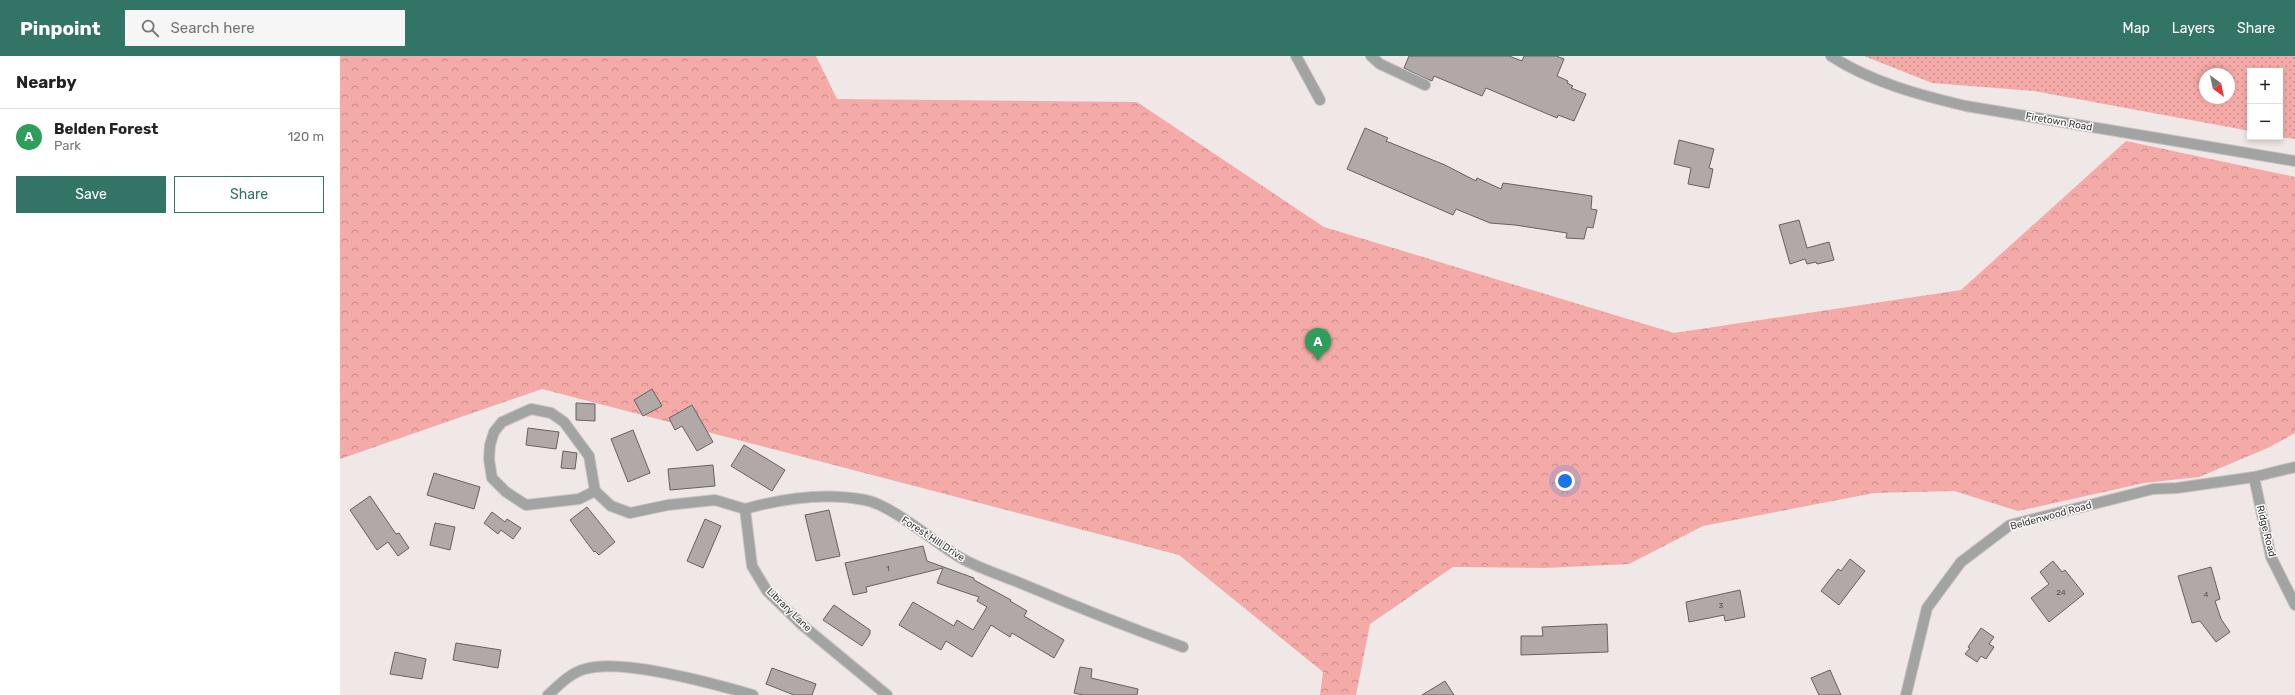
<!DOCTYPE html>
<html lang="en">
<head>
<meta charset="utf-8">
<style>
	:root { --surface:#fff; --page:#f6f6f6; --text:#222; --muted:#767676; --line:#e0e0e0; --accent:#327465 }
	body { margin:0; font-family:Rubik,sans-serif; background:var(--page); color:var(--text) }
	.controls { position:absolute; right:12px; top:12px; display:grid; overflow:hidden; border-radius:0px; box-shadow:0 2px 6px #0003 }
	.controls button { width:36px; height:36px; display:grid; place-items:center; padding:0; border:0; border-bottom:1px solid var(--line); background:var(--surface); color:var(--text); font:20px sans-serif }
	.compass { position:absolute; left:1859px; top:12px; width:36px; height:36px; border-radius:50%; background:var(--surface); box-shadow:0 2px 6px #0003; rotate:147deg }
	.you { position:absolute; left:1225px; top:425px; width:14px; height:14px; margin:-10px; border:3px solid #fff; border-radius:50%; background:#1a73e8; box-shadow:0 0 0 6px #1a73e833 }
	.badge { display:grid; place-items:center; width:26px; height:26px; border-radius:50%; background:var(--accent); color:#fff; font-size:13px; font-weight:700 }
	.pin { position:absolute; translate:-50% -33px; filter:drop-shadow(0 1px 2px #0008) }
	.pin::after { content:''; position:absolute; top:21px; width:14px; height:12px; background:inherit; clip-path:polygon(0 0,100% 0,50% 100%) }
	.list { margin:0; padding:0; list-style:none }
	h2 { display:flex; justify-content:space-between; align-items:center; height:52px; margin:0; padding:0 16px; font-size:17px }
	h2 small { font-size:13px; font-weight:400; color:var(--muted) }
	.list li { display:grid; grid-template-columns:26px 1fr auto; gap:12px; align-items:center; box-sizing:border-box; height:56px; padding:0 16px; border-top:1px solid var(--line) }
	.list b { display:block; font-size:15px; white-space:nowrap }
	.list p { margin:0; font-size:13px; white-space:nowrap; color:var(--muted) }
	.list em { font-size:13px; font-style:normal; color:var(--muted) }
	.actions { display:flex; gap:8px; padding:12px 16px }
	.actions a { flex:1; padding:9px 0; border:1px solid var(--accent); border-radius:0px; text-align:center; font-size:14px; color:var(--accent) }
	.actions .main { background:var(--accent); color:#fff }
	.icon { flex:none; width:22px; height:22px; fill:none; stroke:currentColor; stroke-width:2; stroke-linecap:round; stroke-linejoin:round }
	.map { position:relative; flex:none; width:1955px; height:639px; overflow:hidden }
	header { display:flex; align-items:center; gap:24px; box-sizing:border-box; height:56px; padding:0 20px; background:var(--accent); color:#fff }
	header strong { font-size:19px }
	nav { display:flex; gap:22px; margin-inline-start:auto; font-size:14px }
	.search { width:280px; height:36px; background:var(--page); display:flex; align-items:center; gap:10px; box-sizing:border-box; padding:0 14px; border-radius:0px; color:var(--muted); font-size:15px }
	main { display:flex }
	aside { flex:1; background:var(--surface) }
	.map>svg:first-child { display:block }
	.grass { fill:url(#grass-dots); fill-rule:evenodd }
	.park { fill:url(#park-crowns) }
	.building { fill:#b1a9a8; stroke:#686160 }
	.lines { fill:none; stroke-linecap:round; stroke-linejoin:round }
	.minor-casing { stroke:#cbc4c3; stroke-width:12 }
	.minor { stroke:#a1a4a3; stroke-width:10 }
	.labels { text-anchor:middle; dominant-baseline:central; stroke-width:3; stroke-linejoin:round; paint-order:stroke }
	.number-label { font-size:8px; fill:#565251 }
	.street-label { font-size:10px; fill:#383534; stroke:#fff }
</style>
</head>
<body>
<header>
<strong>Pinpoint</strong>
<div class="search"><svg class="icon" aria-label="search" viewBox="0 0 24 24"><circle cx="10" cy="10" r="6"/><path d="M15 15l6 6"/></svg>Search here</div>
<nav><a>Map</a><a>Layers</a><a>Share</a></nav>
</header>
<main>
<aside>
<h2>Nearby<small></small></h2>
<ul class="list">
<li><span class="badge" style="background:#2e9e5b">A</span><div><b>Belden Forest</b><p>Park</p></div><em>120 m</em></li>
</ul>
<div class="actions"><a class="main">Save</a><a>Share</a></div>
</aside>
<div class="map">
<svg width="1955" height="639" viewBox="0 0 1955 639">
	<defs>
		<pattern id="grass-dots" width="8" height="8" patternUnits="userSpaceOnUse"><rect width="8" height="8" fill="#f4aba8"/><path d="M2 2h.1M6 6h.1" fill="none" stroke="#c78c8a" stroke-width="1.8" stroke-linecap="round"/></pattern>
		<pattern id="park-crowns" width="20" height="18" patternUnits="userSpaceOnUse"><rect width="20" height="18" fill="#f4aba8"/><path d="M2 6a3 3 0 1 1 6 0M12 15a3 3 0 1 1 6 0" fill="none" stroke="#c78c8a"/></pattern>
	</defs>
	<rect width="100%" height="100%" fill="#f0e8e7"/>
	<!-- grass -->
	<path class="grass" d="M1524,0h431v83l-15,-2v-66h-30v60l-216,-40 -102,-8zM1865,18h24v24h-24z"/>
	<!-- park -->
	<path class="park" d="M0,0h476l21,43 300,3 187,125 350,106 287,-43 165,-149 169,36v256l-25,14 -71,30 -55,6 -126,28 -64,-20 -80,2 -171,33 -74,38 -84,4 -92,-1 -83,57 -14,71h-36l3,-23 -144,-117 -637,-166 -202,70z"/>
	<!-- building -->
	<g class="building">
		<path d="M1069,0h100l13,5 2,-5h32l8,3 -7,17 11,5 -1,2 6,3 -2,2 15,6 -12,27 -16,-6 -1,3 -71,-30 -4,8 -48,-20 -2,5 -12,-5 -16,-8z"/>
		<path d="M1025,72l23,10 -2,3 59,24 31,16 1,-3 24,11 2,-6 89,13 -1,13 6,1 -4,18 -6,-1 -3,12 -18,-1 1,-5 -52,-8 -25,-2 -34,-14 -3,6 -106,-46z"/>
		<path d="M1339,84l35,9 -5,19 4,1 -4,19 -21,-4 3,-16 -17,-4z"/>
		<path d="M1459,164l8,28 22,-6 5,18 -17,4 -1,-2 -9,2 -2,-5 -15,5 -11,-39z"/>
		<path d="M312,333l10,17 -19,10 -9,-16z"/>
		<path d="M236,347l19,1v17l-19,-1z"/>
		<path d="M352,349l21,37 -16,9 -15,-25 -7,4 -6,-12z"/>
		<path d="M188,372l31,4 -3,17 -30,-4z"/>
		<path d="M293,374l17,43 -22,9 -17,-43z"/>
		<path d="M404,389l41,25 -13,21 -41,-25z"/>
		<path d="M223,395l14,2 -2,16 -14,-1z"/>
		<path d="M373,409l2,21 -45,4 -2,-21z"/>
		<path d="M94,417l46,14 -6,22 -47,-14z"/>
		<path d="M30,440l26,38 3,-1 10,15 -11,8 -10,-14 -11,8 -27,-40z"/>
		<path d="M247,451l28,35 -16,13 -4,-4 -1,1 -24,-32z"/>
		<path d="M489,454l11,46 -24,5 -11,-46z"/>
		<path d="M152,456l13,10 2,-3 14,9 -8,11 -12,-9 -3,4 -14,-11z"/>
		<path d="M365,463l16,7 -18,42 -16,-7z"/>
		<path d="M95,467l20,4 -5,23 -20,-5z"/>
		<path d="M583,490l4,15 47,17v2l37,20 -1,1 17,10 -3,5 40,24 -10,18 -42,-25 -2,4 -19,-12 -19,32 -26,-16 -5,9 -42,-25 14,-23 41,24 3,-6 16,10 14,-23 -10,-6 2,-4 -42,-14 6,-15 -77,19 1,5 -14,3 -8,-32z"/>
		<path d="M1510,503l15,12 -26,34 -18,-14 17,-22 3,2z"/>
		<path d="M1713,505l9,11 3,-2 19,24 -35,28 -18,-24 18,-14 -9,-12z"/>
		<path d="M1871,511l9,32 -5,2 6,18 9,13 -14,10 -16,-21 -8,2 -14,-47z"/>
		<path d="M1400,534l5,27 -20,4 -1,-6 -35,7 -3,-20z"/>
		<path d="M494,549l36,25v4l-8,12 -39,-26z"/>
		<path d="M1267,568l1,28 -87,3v-19h22l-1,-9z"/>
		<path d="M1641,572l13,9 -5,7 5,3 -8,12 -5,-3 -4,6 -12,-8 5,-6 -2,-1z"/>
		<path d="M116,587l45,7 -3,18 -45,-8z"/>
		<path d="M55,596l31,7 -4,20 -32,-5z"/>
		<path d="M740,611l12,2 -1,9 47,11 -1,6h-54l-9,-2z"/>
		<path d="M432,612l44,16 -4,11h-18l-28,-11z"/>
		<path d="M1490,614l11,25h-22l-8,-17z"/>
		<path d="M1105,625l9,14h-32z"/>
	</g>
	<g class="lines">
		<defs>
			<g id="minor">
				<path d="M956,0l24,44"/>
				<path d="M1031,0l9,8 45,21"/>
				<path d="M1491,0c40,26 88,39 135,50l329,55"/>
				<path d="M1914,421l17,80 24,48"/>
				<path d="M255,435l-16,8 -53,6 -20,-13 -14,-14 -3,-19 1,-14 4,-13 8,-10 29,-13 20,4 13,9 25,34 6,35 16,15 19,7 38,-8 47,-5 30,9 7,57 15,25 34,33 86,71"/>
				<path d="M405,453c39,-11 80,-17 120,-9 27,5 70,43 96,58 19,11 43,18 64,27 52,22 105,43 158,62"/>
				<path d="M208,639c11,-10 22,-22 37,-26 36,-11 130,15 168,26"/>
				<path d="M1566,639l21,-87 34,-46 49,-37 143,-36 24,-1 77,-11 41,-10"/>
			</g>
		</defs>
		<!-- minor casing -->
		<use href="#minor" class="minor-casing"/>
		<!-- minor -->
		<use href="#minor" class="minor"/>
	</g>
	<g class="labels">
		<!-- number labels -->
		<g class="number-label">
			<text x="548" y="512">1</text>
			<text x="1721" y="536">24</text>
			<text x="1866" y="538">4</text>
			<text x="1381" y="549">3</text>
		</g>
		<!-- street labels -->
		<g class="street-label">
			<text transform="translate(1719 66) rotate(10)">Firetown Road</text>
			<text transform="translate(1711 460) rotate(-15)">Beldenwood Road</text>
			<text transform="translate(1926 475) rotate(76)">Ridge Road</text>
			<text transform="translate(593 483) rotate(33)">Forest Hill Drive</text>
			<text transform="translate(449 554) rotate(44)">Library Lane</text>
		</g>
	</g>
</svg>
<div class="controls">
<button>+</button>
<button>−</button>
</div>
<svg class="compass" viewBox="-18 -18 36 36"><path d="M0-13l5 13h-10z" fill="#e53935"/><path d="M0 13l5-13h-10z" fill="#767676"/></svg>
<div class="you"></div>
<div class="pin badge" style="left:978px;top:305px;background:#2e9e5b">A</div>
</div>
</main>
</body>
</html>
